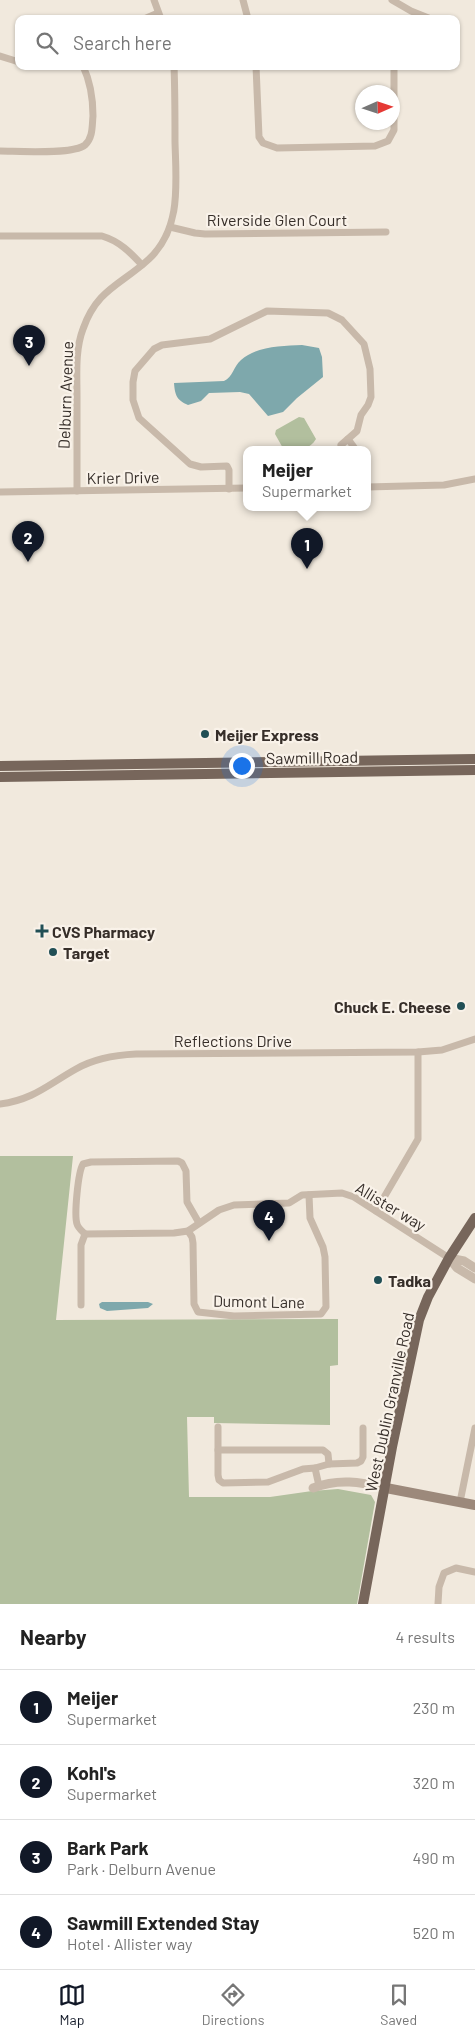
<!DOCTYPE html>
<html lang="en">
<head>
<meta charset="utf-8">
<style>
	:root { --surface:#fff; --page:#f6f6f6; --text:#222; --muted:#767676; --line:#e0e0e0; --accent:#111827 }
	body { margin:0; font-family:Barlow,sans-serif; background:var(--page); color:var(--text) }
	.compass { position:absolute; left:355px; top:85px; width:45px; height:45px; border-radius:50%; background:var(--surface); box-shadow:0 1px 4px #0004; rotate:87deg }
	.you { position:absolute; left:241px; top:765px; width:18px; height:18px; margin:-12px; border:4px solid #fff; border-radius:50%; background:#1a73e8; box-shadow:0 0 0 8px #1a73e833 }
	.badge { display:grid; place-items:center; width:32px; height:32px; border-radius:50%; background:var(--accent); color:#fff; font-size:16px; font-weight:700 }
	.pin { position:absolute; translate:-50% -41px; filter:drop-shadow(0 1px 2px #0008) }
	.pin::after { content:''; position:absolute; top:26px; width:18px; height:15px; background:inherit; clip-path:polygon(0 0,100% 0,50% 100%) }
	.popup { position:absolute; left:243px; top:446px; width:128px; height:65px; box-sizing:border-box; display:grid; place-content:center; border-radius:10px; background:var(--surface); filter:drop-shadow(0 1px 4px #0005); font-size:16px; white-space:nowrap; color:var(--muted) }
	.popup b { font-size:19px; color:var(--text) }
	.popup::after { content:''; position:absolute; left:50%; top:100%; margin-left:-10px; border:10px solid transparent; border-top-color:var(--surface) }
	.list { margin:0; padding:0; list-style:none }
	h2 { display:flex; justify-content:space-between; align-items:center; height:65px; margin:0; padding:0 20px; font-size:21px }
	h2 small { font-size:16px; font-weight:400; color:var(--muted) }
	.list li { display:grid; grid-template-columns:32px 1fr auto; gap:15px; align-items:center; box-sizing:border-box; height:75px; padding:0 20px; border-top:1px solid var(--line) }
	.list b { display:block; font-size:19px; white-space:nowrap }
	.list p { margin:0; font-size:16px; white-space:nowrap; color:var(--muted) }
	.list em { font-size:16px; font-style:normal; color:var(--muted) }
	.icon { flex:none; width:28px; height:28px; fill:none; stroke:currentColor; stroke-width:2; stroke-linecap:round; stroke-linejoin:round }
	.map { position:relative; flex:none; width:475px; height:1604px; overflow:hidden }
	.search { position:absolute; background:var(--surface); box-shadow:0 1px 4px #0004; left:15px; right:15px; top:15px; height:55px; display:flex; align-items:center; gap:12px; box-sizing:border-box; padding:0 18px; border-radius:10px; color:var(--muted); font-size:19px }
	.sheet { height:365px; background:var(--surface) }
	nav { display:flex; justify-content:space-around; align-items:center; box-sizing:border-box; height:70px; border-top:1px solid var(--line); background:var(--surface); font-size:14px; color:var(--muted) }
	nav a { display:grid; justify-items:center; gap:2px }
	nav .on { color:var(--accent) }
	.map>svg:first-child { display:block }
	.green { fill:#b2bf9e }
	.water { fill:#7ea8ac }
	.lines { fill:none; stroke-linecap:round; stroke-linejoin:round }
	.minor { stroke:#c8b9aa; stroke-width:7 }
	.tertiary { stroke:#c8b9aa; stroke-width:9 }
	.secondary { stroke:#9c897b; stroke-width:10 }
	.primary { stroke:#77665b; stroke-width:10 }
	.poi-dot { fill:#214f55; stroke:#f9f2e9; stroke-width:2 }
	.labels { text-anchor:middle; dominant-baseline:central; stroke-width:4.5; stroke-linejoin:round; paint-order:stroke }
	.street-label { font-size:16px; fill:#362e29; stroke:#f9f2e9 }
	.poi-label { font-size:16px; font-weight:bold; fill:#362e29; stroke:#f9f2e9; text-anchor:start }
</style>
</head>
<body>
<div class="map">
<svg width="475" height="1604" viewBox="0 0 475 1604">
	<rect width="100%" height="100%" fill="#f1e9dd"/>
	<!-- green -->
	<g class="green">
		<path d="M299,417l5,1 12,21c-7,12 -19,11 -32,11l-9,-16 1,-4z"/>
		<path d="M0,1156h73l-17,164 282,-1v46l-8,1v59l-116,-2v-6h-27l2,80h81l42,-6 26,-2 33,6 4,7 -18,102h-357z"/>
	</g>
	<!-- water -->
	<g class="water">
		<path d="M302,345l17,3 3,9 1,20 -26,21 -14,14 -15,4 -19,-22 -9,-2 -31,1 -8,8 -13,4c-11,-5 -13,-9 -14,-22l50,-2c9,-4 9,-14 17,-21 16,-14 41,-14 61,-15z"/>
		<path d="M102,1302h46l5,2 -5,4 -41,3 -7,-3 -1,-4z"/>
	</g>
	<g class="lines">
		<!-- minor -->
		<g class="minor">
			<path d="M154,0l7,19"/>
			<path d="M243,0l5,19"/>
			<path d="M392,0l19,11 20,8"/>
			<path d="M144,19l14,-6"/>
			<path d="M0,56l19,6"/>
			<path d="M256,66l3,71 4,6 14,5 98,-2 13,-5 6,-11v-64"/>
			<path d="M0,151c17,0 73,4 85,-6 8,-7 7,-19 8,-29 0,-18 -2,-33 -10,-50"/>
			<path d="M170,227l25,6 10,1 181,-2"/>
			<path d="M0,236h102c17,5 28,16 40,29"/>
			<path d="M348,439l8,11"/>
			<path d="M367,487l77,-2 31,-6"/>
			<path d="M229,489v-19l-2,-4 -26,1 -11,-3 -51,-46 -6,-18v-18l2,-11 19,-22 8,-4 48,-6 57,-28 61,2 14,7 22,24 6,25 1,28 -3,8 -7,10 -4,16 -16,14"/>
			<path d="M77,491c0,-31 0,-63 0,-95 0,-22 -2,-46 6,-67 14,-40 38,-44 66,-70 33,-31 27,-76 26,-117 0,-25 0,-51 -1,-76"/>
			<path d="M0,492l247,-4"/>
			<path d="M0,1104c33,-4 49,-20 76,-35 19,-11 39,-14 60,-15l282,-2 24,-2 33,-11"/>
			<path d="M376,1211l42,-72v-87"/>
			<path d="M188,1231l4,6 1,6 1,61 4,8 36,4 87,-2 5,-7 -1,-50 -2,-10 -13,-29 -1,-23"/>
			<path d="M85,1234l89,-1 14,-2 31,-21 15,-5 55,-2 13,-8 40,-2 12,4 95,61"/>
			<path d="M81,1305v-60l4,-11c-3,-3 -7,-6 -8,-10 -3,-9 1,-52 6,-60l8,-2 87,-1 4,2 4,8 1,31 12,21"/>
			<path d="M218,1427v48l1,5 4,3 45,-1 35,-13 12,-1"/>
			<path d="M218,1450h105l5,4 1,10"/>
			<path d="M319,1486l-4,-18 14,-4 28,-1 4,-2 2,-4v-29"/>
			<path d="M460,1502l15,-74"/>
			<path d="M438,1604l1,-17 5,-14 12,-5 19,4"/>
		</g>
		<!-- tertiary -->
		<g class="tertiary">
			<path d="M449,1258l8,10 18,11"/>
			<path d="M449,1258l15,3 11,7"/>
			<path d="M313,1488c26,-10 47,-6 73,0"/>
		</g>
		<!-- secondary -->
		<path class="secondary" d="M386,1488l89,17"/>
		<!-- primary -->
		<g class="primary">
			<path d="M0,766l475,-7"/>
			<path d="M0,777l475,-7"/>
			<path d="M363,1604l29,-157 27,-127 9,-23 21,-39 26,-40"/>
		</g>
	</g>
	<!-- markers -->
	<g class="poi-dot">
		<circle cx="205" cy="734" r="5"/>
		<path d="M39.5 923.5h5v5h5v5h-5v5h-5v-5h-5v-5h5z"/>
		<circle cx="53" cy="952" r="5"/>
		<circle cx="461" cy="1006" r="5"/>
		<circle cx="378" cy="1280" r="5"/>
	</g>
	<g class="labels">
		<!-- street labels -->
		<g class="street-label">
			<text x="277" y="219">Riverside Glen Court</text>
			<text transform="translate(65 395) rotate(-88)">Delburn Avenue</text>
			<text transform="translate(123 477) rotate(-1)">Krier Drive</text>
			<text transform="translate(312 757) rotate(-1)">Sawmill Road</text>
			<text x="233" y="1040">Reflections Drive</text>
			<text transform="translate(391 1206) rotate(31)">Allister way</text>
			<text transform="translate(259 1301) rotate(1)">Dumont Lane</text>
			<text transform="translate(389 1402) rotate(-78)">West Dublin Granville Road</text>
		</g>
		<!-- poi labels -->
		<g class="poi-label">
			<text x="215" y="734">Meijer Express</text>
			<text x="52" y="931">CVS Pharmacy</text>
			<text x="63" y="952">Target</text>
			<text x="451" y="1006" text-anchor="end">Chuck E. Cheese</text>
			<text x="388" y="1280">Tadka</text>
		</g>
	</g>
</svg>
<svg class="compass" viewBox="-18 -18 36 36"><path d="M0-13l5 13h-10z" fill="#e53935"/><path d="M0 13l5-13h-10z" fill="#767676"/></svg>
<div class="you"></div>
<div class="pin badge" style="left:307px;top:569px">1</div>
<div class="popup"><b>Meijer</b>Supermarket</div>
<div class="pin badge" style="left:28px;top:562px">2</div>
<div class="pin badge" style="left:29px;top:366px">3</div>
<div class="pin badge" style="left:269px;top:1241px">4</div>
<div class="search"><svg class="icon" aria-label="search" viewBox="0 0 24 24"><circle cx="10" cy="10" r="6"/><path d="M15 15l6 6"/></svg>Search here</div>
</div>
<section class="sheet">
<h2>Nearby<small>4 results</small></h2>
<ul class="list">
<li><span class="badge">1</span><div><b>Meijer</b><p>Supermarket</p></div><em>230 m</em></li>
<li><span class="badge">2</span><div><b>Kohl's</b><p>Supermarket</p></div><em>320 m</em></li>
<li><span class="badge">3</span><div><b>Bark Park</b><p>Park · Delburn Avenue</p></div><em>490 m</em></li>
<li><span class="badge">4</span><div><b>Sawmill Extended Stay</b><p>Hotel · Allister way</p></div><em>520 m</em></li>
</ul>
</section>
<nav>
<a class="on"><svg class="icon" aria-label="map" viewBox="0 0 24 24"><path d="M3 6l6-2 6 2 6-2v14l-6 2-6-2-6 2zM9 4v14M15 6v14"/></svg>Map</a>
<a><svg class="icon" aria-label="directions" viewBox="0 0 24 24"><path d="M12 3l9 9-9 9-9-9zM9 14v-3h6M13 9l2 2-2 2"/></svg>Directions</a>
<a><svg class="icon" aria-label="saved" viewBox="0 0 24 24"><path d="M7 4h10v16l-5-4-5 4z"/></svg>Saved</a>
</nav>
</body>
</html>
